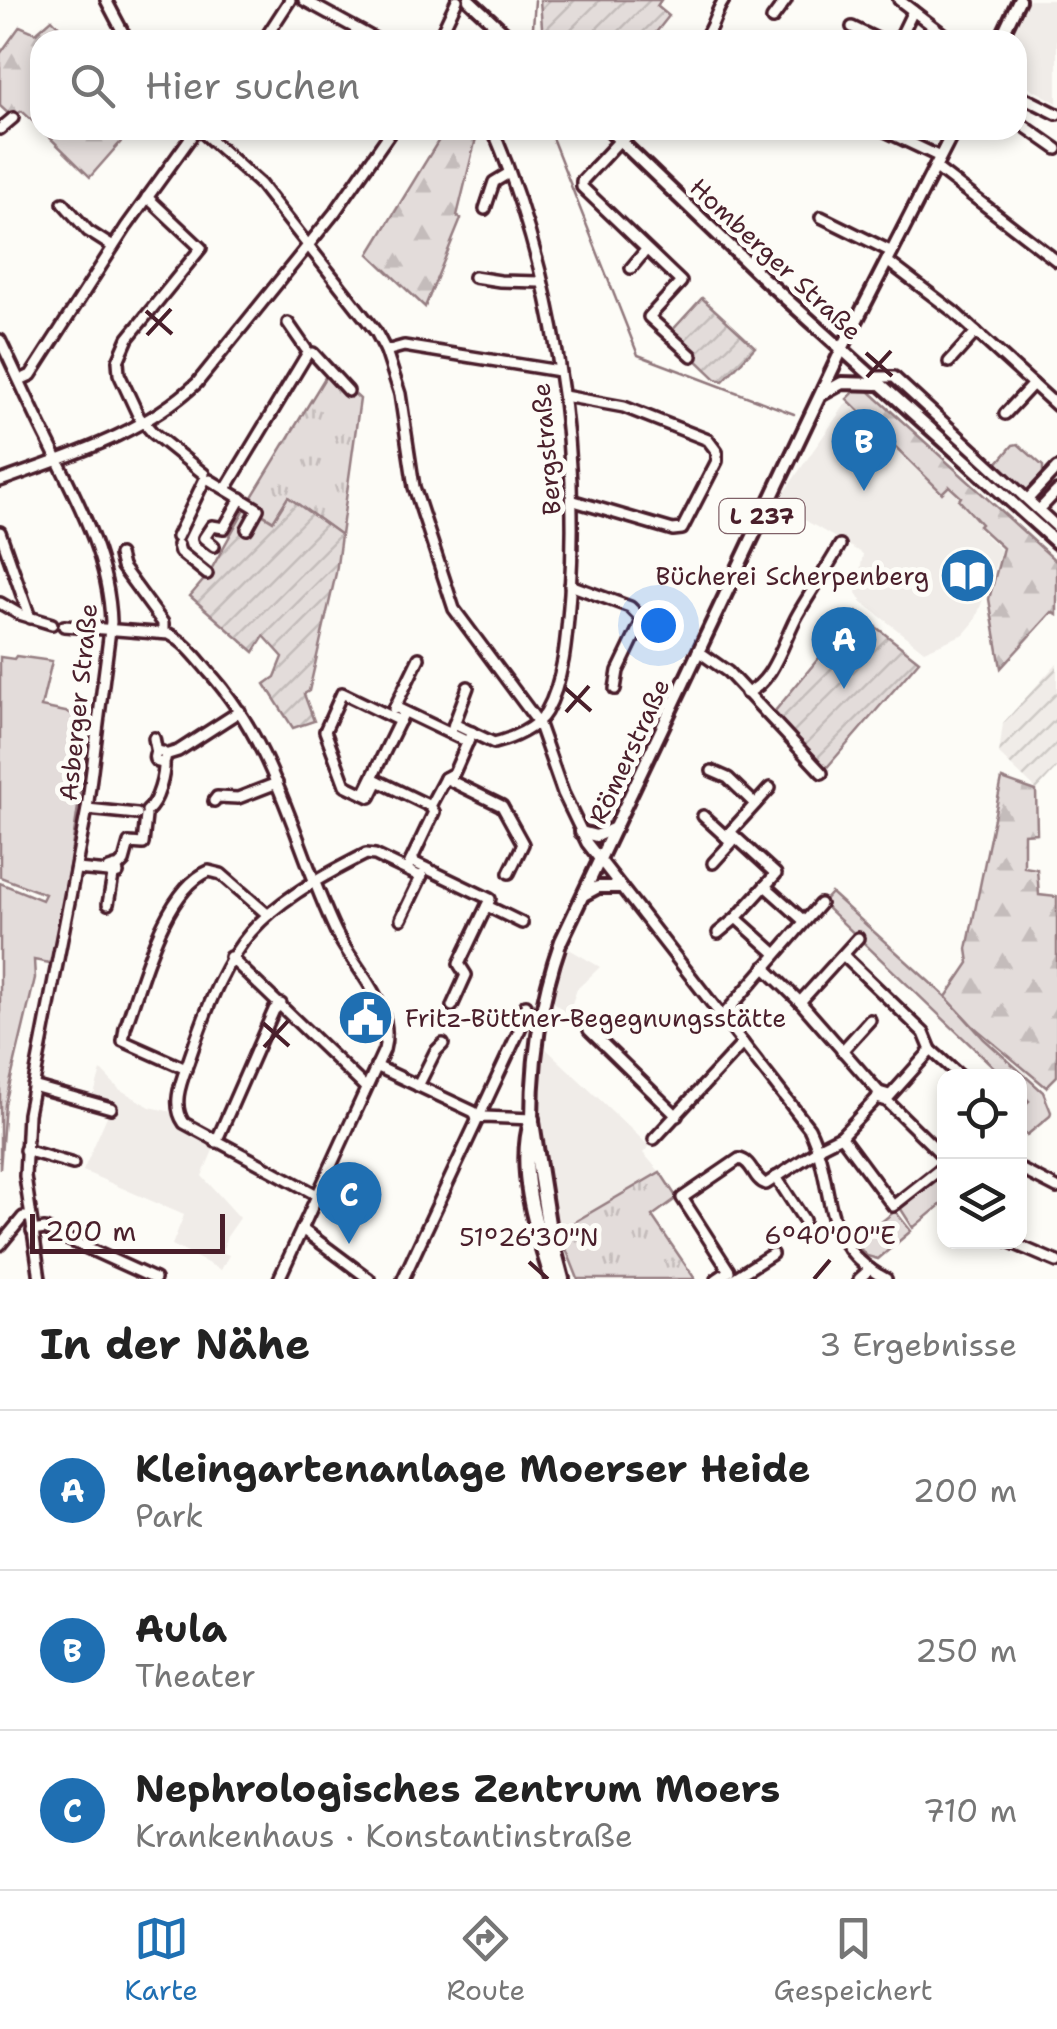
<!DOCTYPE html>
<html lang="de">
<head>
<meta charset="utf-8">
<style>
	:root { --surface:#fff; --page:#f6f6f6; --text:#222; --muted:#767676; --line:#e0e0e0; --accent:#1f6fb2 }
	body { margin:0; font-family:"Shantell Sans",sans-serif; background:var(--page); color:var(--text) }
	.controls { position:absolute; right:30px; bottom:30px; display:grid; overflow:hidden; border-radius:20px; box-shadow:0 5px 15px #0003 }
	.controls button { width:90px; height:90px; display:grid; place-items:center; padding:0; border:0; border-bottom:2px solid var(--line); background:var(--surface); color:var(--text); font:50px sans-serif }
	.scale { position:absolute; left:30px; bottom:25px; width:195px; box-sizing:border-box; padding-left:10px; border:5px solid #4a1f2b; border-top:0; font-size:28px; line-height:35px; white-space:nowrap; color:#4a1f2b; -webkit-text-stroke:8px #fdfcf7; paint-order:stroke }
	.you { position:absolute; left:658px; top:625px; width:35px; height:35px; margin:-25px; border:8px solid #fff; border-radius:50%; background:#1a73e8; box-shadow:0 0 0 15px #1a73e833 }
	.badge { display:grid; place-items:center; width:65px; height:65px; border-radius:50%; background:var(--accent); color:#fff; font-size:32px; font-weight:700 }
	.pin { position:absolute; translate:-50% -82px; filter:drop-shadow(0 2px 5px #0008) }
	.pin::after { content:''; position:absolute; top:52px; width:35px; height:30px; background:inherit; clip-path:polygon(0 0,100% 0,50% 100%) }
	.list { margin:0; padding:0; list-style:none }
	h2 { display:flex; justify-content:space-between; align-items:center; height:130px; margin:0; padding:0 40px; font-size:42px }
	h2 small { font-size:32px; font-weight:400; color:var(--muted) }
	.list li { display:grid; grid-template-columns:65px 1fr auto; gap:30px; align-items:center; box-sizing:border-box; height:160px; padding:0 40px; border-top:2px solid var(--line) }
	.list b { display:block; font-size:38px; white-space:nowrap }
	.list p { margin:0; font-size:32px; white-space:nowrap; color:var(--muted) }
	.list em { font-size:32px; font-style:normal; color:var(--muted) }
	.icon { flex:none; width:55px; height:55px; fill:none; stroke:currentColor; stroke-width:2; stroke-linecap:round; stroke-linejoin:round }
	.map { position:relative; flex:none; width:1057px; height:1279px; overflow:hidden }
	.search { position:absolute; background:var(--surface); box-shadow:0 5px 15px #0003; left:30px; right:30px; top:30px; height:110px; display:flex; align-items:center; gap:25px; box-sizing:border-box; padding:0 35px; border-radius:30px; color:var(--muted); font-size:38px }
	.sheet { height:610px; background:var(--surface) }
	nav { display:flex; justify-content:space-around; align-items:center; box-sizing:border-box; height:140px; border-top:2px solid var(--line); background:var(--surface); font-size:28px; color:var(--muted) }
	nav a { display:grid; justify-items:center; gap:5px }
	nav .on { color:var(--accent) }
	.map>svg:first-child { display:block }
	.built { fill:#f0ece8 }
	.industrial { fill:url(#industrial-furrows) }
	.grass { fill:#e3dcda; stroke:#967e82; stroke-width:2.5 }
	.forest { fill:url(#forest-firs); stroke:#967e82; stroke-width:2.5 }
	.park { fill:url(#park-tufts); stroke:#967e82; stroke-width:2.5 }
	.garden { fill:url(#garden-furrows); stroke:#967e82; stroke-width:2.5 }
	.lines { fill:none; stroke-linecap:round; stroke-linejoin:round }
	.stream { stroke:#91777b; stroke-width:2.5 }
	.minor-casing { stroke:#4a1f2b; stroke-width:16 }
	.major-casing { stroke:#4a1f2b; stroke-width:18 }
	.highway-casing { stroke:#4a1f2b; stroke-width:20 }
	.minor { stroke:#fdfcf7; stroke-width:9 }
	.major { stroke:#fdfcf7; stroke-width:10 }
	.highway { stroke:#fdfcf7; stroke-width:12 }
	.ticks { fill:none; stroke:#4a1f2b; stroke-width:4 }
	.labels { text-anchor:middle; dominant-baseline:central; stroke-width:10; stroke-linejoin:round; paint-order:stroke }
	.shield { fill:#fdfcf7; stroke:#806168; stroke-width:2.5 }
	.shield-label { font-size:22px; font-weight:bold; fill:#4a1f2b }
	.street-label { font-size:25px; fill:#4a1f2b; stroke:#fdfcf7 }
	.poi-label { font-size:25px; fill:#4a1f2b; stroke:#fdfcf7; text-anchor:end }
	.ticks-label { font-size:25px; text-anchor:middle; fill:#4a1f2b; stroke:#fdfcf7; stroke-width:10; stroke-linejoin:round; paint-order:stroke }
</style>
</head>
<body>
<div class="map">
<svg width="1057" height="1279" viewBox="0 0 1057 1279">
	<defs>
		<pattern id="industrial-furrows" width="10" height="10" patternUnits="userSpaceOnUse" patternTransform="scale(2.5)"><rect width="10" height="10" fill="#f0ece8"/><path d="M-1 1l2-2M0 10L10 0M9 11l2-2" fill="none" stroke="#cfcac7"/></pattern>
		<pattern id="forest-firs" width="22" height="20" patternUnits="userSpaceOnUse" patternTransform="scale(2.5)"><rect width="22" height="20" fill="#e3dcda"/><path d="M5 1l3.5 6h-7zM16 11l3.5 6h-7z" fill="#c4bcbb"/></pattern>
		<pattern id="park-tufts" width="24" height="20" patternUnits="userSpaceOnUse" patternTransform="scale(2.5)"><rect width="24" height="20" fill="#e3dcda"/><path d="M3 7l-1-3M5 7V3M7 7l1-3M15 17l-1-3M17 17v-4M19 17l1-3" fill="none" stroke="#c4bcbb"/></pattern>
		<pattern id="garden-furrows" width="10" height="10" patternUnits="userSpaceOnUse" patternTransform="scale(2.5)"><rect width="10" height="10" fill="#e3dcda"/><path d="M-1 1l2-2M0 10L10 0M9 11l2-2" fill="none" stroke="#c4bcbb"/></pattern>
	</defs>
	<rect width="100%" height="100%" fill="#fdfcf7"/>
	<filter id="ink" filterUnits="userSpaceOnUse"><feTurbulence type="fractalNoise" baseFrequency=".01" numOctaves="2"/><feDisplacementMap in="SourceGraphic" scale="20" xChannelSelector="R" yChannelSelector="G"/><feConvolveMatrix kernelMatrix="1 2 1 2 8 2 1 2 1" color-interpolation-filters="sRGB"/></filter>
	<g filter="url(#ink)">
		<!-- built -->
		<g class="built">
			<path d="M1028,0h29v103l-40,-23v-40h-9z"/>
			<path d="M847,402l94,92 8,-7 11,10 -2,3 22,24 -2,4 23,22 -26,71 -11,13 -40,17 -62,-49 -6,-9 7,-39 -84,-49 6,-14z"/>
			<path d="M569,949l31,18 -23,22 -9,26 -17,-15z"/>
			<path d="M542,1045l107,101 -6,7 17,19 -105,61 -17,-136z"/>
			<path d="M101,1070l18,19 31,18 22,5 8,16 34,20 -12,28 38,42 -14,20 -3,15 6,2 -8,15 -49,-25 12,-30 -101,-44 28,-64 -18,-9z"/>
		</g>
		<!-- industrial -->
		<path class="industrial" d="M1057,663v105l-20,22 -38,-36 4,-31z"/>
		<!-- grass -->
		<g class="grass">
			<path d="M1018,444l25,22v14l-12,11 -6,1 -29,-27 17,-20z"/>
			<path d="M16,656l36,5 -11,46 49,10 1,-2v3l-36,246 -21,-4 1,18 -30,126 -5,65v-286l42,17 3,-6 -45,-17v-220l14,2z"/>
			<path d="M831,893l115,104 38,42 59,53 8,20 -1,4 -23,19 -7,-8v-18l9,-8 -9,-9v-16h-17l-181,-173z"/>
			<path d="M944,1171v31l-31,26 -14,-22z"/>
			<path d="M895,1211l16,20 -33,28 -11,-3 -12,-13z"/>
		</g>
		<!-- forest -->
		<g class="forest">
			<path d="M52,19l15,16 -4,5h-23v88l-18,-17 -10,6 -12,-11v-52l20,-28 16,7z"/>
			<path d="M42,130h73l11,6 -36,41z"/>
			<path d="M445,130h33l-21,86 4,3 -36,88 -56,-53z"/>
			<path d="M857,389l12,2 188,171v53l-5,-3 -51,56 -12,-69 14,-51 -24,-22 2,-2 -22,-24 2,-3 -12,-11 -7,7 -95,-94z"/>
			<path d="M1002,779l34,12 1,42 -13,1v33l13,2 2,26 18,2v179l-11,11 -73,-61 -27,-29 23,-34 -2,-14z"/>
		</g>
		<!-- park -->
		<g class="park">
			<path d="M329,371l31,28 -19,136 -53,-38 -14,24 -27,-16z"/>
			<path d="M660,1172l17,26 -25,18 43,63h-117l-19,-48z"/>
		</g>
		<!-- garden -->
		<g class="garden">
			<path d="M540,0h121l-4,6 12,10 -19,24h-107z"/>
			<path d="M702,298l53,49 -32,34 -7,-2 -47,-45z"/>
			<path d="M288,497l53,38 -5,38 -27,118 -5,3 10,27 -21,7 -28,-44 10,-7 8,-20 -19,-21 -10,16 -64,-56 18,-21 39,-70 26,16z"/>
			<path d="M857,612l62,49 -96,111 -53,-55z"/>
		</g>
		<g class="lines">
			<!-- stream -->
			<g class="stream">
				<path d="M532,40l3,-40"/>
				<path d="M549,130l89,225 156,59"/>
			</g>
			<defs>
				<g id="minor">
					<path d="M106,0l21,40"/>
					<path d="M304,0l73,40"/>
					<path d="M899,0l52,40"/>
					<path d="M772,19l14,-19"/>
					<path d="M852,27l27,13"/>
					<path d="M264,40l26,-40"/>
					<path d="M438,40l19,-40"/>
					<path d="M703,40c11,-13 11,-26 21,-40"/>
					<path d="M899,40l14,-29"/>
					<path d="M1017,94l40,20"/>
					<path d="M1017,121l40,28"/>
					<path d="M0,129l13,-11"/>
					<path d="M200,130l60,54 116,148 10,19 14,43 14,93 40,122 84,113 25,71 24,50 222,285c29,60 6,113 77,151"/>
					<path d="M883,130l57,27"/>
					<path d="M620,140l-38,41v6l99,95 -32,35 43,39"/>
					<path d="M622,142l10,-12"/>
					<path d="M935,167l122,94"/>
					<path d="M147,197l54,51 -73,90 -10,23 1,13 20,43 14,16 51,41"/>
					<path d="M63,203l25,28 25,16"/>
					<path d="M485,209l9,-27 15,-9"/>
					<path d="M821,217l71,35"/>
					<path d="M887,261l67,51 103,94"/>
					<path d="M631,268l15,-18"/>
					<path d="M474,277l26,4 40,1"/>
					<path d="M288,323l18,26"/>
					<path d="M0,340c16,33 31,67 47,99 29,59 62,117 64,183l-24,187 -59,305 -3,62 15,103"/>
					<path d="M386,351l18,-5 155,25"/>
					<path d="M313,353l35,38"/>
					<path d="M949,362l27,-30"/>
					<path d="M872,377h22l163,150"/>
					<path d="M20,380l11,-5 95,-148 70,-97"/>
					<path d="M564,396l60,11 84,33 9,12v9l-35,68 -9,1 -99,-29"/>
					<path d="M1005,414l28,-30"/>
					<path d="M210,480l48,29 -11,20"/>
					<path d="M0,481c71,-26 141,-46 197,-98l138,-171 57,-82"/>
					<path d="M226,489l80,-133"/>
					<path d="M1028,499l29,-31"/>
					<path d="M1039,510l18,-19"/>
					<path d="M0,532l30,86"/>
					<path d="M177,537l27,-56"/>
					<path d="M178,545l2,7 27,22"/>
					<path d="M214,546l-10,-8 8,-12 12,2 17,-30"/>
					<path d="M119,555l3,12 41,56v10"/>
					<path d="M570,585l60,22 10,10 1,6 -23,48 -3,18"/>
					<path d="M0,603l19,11 33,10"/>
					<path d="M64,626l105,8c16,8 27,23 39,37 70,77 85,171 128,261 19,38 60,73 48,118l-105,229"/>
					<path d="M698,651l30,21 94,101"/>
					<path d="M746,693c28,-10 38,-55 52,-79 13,-23 29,-45 42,-69"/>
					<path d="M395,707l73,35"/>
					<path d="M394,709l25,-51"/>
					<path d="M454,724l40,19c17,-4 43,-15 52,-31 19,-33 21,-81 24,-119 10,-153 -17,-321 -77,-463"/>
					<path d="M453,727l15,-40"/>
					<path d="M154,738l3,15"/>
					<circle cx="160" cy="757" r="5.5"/>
					<path d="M165,755l13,-4 62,-40"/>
					<path d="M712,771l16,7 27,26"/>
					<path d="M445,778l57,28 21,38 -14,29"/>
					<path d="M374,779l56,27"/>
					<path d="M378,781l-8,16 -25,-12 -20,-54 17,-38 58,28"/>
					<path d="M770,788l-40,44 46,42 -40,44 39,35"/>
					<path d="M364,794l40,-82"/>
					<path d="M214,801l3,-4 21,1 39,-15"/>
					<path d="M87,809l50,5"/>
					<path d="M147,811c11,-9 18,-36 17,-50"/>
					<path d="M703,816l23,21 4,-5"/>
					<path d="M411,861l79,38 -31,65 7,11 -14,31"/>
					<path d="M713,863l19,-21 -6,-5"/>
					<path d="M409,865l25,-53 -4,-6 15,-28 9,-5 18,-41"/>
					<path d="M115,867l3,6 -6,2 -3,-6z"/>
					<path d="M117,868l7,-7 5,-18 14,1 3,-28"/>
					<path d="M77,869l32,3"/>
					<path d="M765,886l39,35"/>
					<path d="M108,904l5,-28"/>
					<path d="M487,906l35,17"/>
					<path d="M401,919l21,-44"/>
					<path d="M718,933l18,-15"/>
					<path d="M843,955l81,78 7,17"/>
					<path d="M230,957l135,130"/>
					<path d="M764,967l36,35 79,90"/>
					<path d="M800,1002l58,-64"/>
					<path d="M722,1017l98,-113"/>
					<path d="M589,1030l88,86"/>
					<path d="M842,1051l28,-31"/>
					<path d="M376,1066l98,46 3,7"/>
					<path d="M186,1069l-63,-28 2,-13c16,-43 38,-138 84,-157l12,3 46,40"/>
					<path d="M33,1086l78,22"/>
					<path d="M418,1086l17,-34 8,-8"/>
					<path d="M889,1095l-10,-3 -2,6 10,3 57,56"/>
					<path d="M888,1098l43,-48 29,26"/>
					<path d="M477,1119l7,-2 48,2"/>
					<path d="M841,1136l52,70 51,-40"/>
					<path d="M654,1139l89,-96"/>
					<path d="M216,1142l58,-132 7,-6"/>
					<path d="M817,1148l24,-12 36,-38"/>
					<path d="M25,1150l48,14"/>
					<path d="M1020,1169l37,19"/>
					<path d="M776,1177l28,43"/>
					<path d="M317,1195l-133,-72c-14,-20 -1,-45 6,-66 41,-120 63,-146 176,-203l9,1 46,22"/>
					<path d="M302,1229l67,50"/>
					<path d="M32,1231l13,-2 110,50"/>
					<path d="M1010,1242l47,20"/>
					<path d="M0,1245l23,-28h6"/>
					<path d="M403,1279l123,-263v-11"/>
					<path d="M717,1279l12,-8 -47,-73 57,-39c14,2 14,21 27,25l52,-34"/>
					<path d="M733,1279l39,-25"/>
					<path d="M859,1279l11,-10"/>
				</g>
				<g id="major">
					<path d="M469,0l43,40"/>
					<path d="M1000,40l19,-40"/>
					<path d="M609,130l155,149 293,264"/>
					<path d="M822,394l20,-11 35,1"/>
					<path d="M581,832l15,4 19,-8"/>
					<path d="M585,894l13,-7h22"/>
					<path d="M532,1119c0,-60 9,-121 29,-178l281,-592 112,-219"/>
				</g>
				<g id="highway">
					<path d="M532,1119c-16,49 5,112 20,160"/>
					<path d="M532,1122l17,108 13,49"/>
				</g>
			</defs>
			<!-- minor casing -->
			<use href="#minor" class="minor-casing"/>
			<!-- major casing -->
			<use href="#major" class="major-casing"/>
			<!-- highway casing -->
			<use href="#highway" class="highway-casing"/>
			<!-- minor -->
			<use href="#minor" class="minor"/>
			<!-- major -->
			<use href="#major" class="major"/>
			<!-- highway -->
			<use href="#highway" class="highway"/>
		</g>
	</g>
	<!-- ticks -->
	<path class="ticks" d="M146,311l26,23M147,335l24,-26M866,353l26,23M867,377l24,-26M565,688l26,23M566,712l23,-26M263,1023l26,23M264,1047l24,-26M529,1262l19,17M814,1279l16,-19"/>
	<!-- icons -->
	<defs>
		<symbol id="library-disc" viewBox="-11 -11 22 22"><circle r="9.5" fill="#1f6fb2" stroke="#fdfcf7"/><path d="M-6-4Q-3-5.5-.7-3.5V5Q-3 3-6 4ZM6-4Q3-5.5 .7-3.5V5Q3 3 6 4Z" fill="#fff"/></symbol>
		<symbol id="civic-disc" viewBox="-11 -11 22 22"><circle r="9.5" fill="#1f6fb2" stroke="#fdfcf7"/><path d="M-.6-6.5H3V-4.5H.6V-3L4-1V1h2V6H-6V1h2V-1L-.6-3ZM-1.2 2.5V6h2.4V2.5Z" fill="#fff"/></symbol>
	</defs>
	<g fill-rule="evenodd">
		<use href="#library-disc" x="936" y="544" width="63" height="63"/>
		<use href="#civic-disc" x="334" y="986" width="63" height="63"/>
	</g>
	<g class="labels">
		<!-- shield labels -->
		<rect class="shield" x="719.5" y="499" width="85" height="34" rx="8"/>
		<g class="shield-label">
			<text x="762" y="516">L 237</text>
		</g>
		<!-- street labels -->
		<g class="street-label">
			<text transform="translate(776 259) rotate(43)">Homberger Straße</text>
			<text transform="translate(546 449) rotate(-95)">Bergstraße</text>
			<text transform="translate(78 702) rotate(-84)">Asberger Straße</text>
			<text transform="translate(629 751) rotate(-65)">Römerstraße</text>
		</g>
		<!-- poi labels -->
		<g class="poi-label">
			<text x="929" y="576">Bücherei Scherpenberg</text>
			<text x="405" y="1018" text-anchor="start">Fritz-Büttner-Begegnungsstätte</text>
		</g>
	</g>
	<g class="ticks-label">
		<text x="830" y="1244">6°40'00"E</text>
		<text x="529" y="1246">51°26'30"N</text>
	</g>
</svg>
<div class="controls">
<button><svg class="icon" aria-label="locate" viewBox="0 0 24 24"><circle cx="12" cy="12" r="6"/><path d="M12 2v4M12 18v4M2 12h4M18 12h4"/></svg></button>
<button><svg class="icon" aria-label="layers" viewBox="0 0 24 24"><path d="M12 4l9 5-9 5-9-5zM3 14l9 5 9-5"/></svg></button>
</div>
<div class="scale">200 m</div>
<div class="you"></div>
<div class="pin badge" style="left:844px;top:689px">A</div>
<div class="pin badge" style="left:864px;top:491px">B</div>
<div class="pin badge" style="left:349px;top:1244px">C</div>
<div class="search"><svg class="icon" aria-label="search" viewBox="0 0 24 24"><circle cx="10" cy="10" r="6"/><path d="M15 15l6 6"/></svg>Hier suchen</div>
</div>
<section class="sheet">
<h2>In der Nähe<small>3 Ergebnisse</small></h2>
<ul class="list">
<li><span class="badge">A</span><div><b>Kleingartenanlage Moerser Heide</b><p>Park</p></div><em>200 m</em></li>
<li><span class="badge">B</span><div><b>Aula</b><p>Theater</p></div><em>250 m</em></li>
<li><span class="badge">C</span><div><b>Nephrologisches Zentrum Moers</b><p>Krankenhaus · Konstantinstraße</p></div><em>710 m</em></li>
</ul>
</section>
<nav>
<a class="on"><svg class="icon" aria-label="map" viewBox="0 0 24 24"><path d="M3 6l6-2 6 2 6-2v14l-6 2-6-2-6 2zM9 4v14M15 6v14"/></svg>Karte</a>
<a><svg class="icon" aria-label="directions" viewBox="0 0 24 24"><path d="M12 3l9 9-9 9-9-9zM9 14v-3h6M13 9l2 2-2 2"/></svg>Route</a>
<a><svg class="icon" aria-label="saved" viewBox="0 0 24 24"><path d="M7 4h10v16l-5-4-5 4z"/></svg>Gespeichert</a>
</nav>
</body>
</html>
